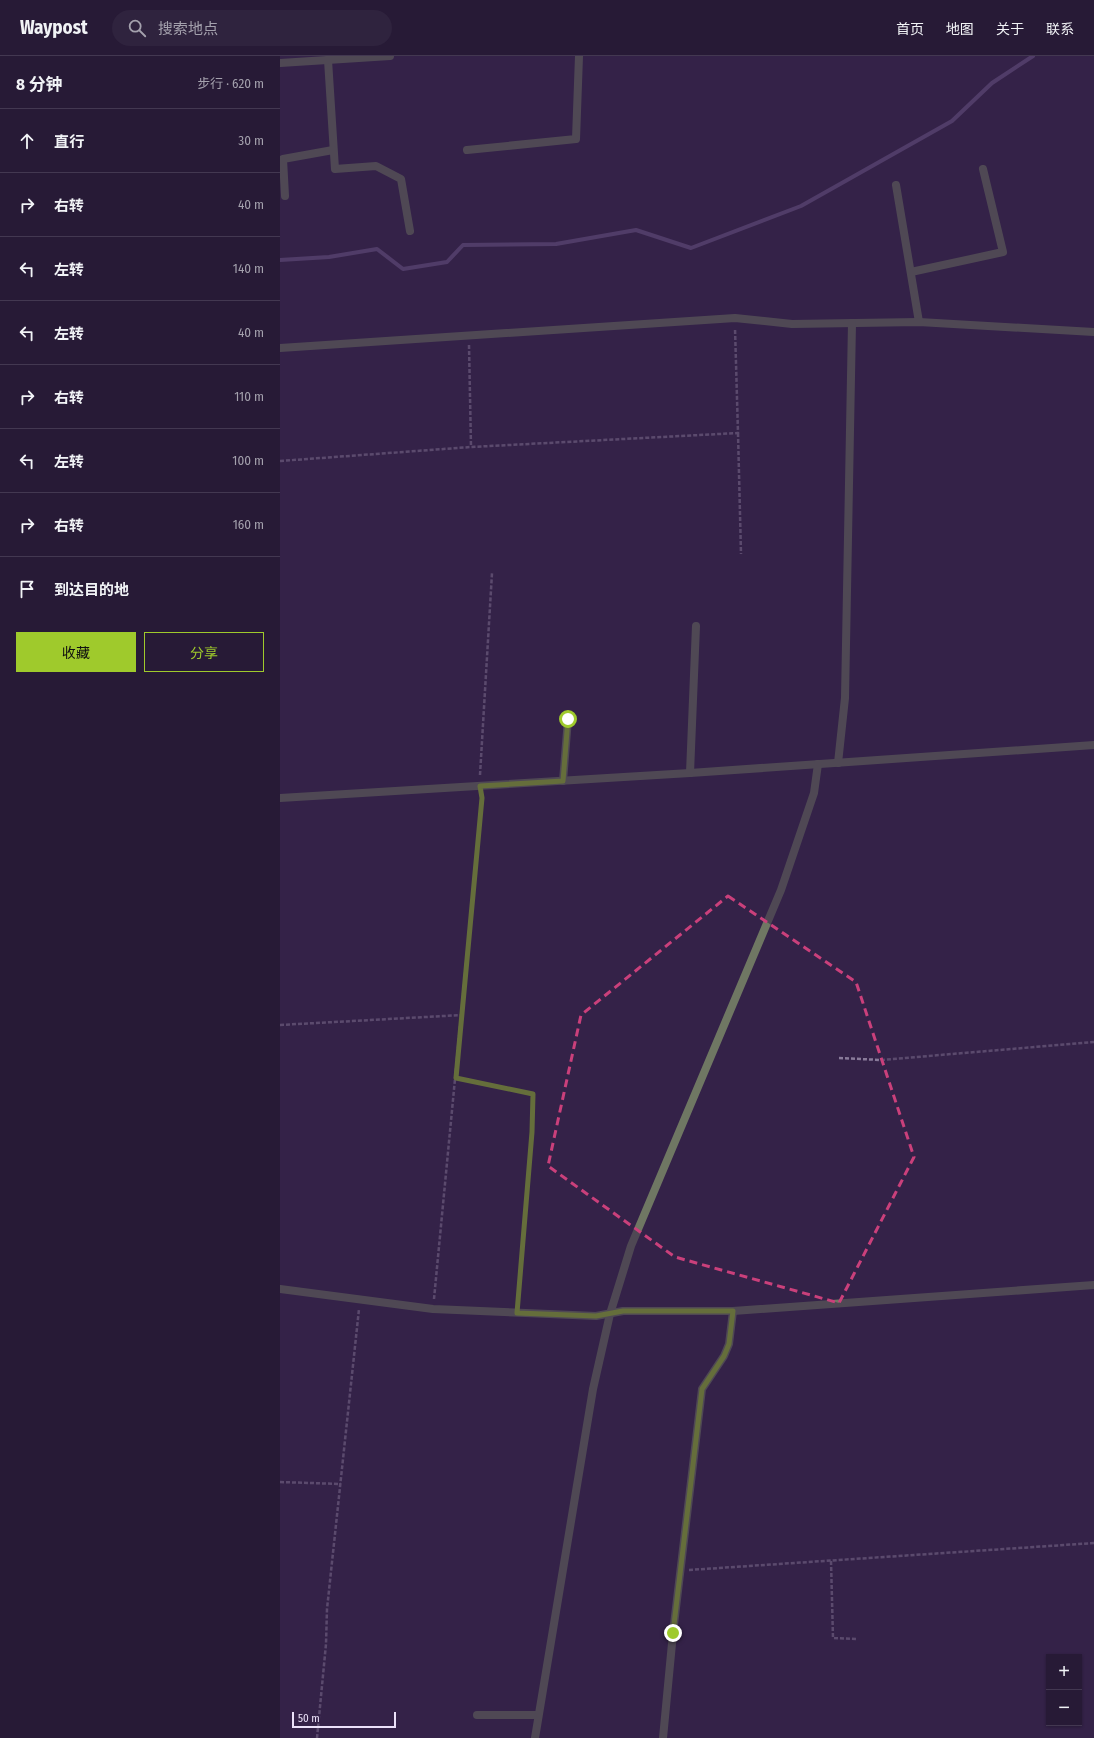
<!DOCTYPE html>
<html lang="zh">
<head>
<meta charset="utf-8">
<style>
	:root { --surface:#271a36; --page:#2f233e; --text:#f1f3f6; --muted:#a4a1ad; --line:#433851; --accent:#9fca2c }
	body { margin:0; font-family:"Fira Sans Condensed","Noto Sans SC",sans-serif; background:var(--page); color:var(--text) }
	.controls { position:absolute; right:12px; bottom:12px; display:grid; overflow:hidden; border-radius:0px; box-shadow:0 1px 3px #0004 }
	.controls button { width:36px; height:36px; display:grid; place-items:center; padding:0; border:0; border-bottom:1px solid var(--line); background:var(--surface); color:var(--text); font:20px sans-serif }
	.scale { position:absolute; left:12px; bottom:10px; width:104px; box-sizing:border-box; padding-left:4px; border:2px solid #ebe1f9; border-top:0; font-size:11px; line-height:14px; white-space:nowrap; color:#ebe1f9; -webkit-text-stroke:3px #342248; paint-order:stroke }
	.stop { position:absolute; width:12px; height:12px; margin:-9px; border:3px solid #9fca2c; border-radius:50%; background:#fff }
	.stop.end { background:#9fca2c; border-color:#fff; box-shadow:0 1px 4px #0008 }
	.list { margin:0; padding:0; list-style:none }
	h2 { display:flex; justify-content:space-between; align-items:center; height:52px; margin:0; padding:0 16px; font-size:17px }
	h2 small { font-size:13px; font-weight:400; color:var(--muted) }
	.list li { display:grid; grid-template-columns:26px 1fr auto; gap:12px; align-items:center; box-sizing:border-box; height:64px; padding:0 16px; border-top:1px solid var(--line) }
	.list b { display:block; font-size:15px; white-space:nowrap }
	.list em { font-size:13px; font-style:normal; color:var(--muted) }
	.actions { display:flex; gap:8px; padding:12px 16px }
	.actions a { flex:1; padding:9px 0; border:1px solid var(--accent); border-radius:0px; text-align:center; font-size:14px; color:var(--accent) }
	.actions .main { background:var(--accent); color:#111 }
	.icon { flex:none; width:22px; height:22px; fill:none; stroke:currentColor; stroke-width:2; stroke-linecap:round; stroke-linejoin:round }
	.map { position:relative; flex:none; width:814px; height:1682px; overflow:hidden }
	header { display:flex; align-items:center; gap:24px; box-sizing:border-box; height:56px; padding:0 20px; background:var(--surface); border-bottom:1px solid var(--line) }
	header strong { font-size:19px }
	nav { display:flex; gap:22px; margin-inline-start:auto; font-size:14px }
	.search { width:280px; height:36px; background:var(--page); display:flex; align-items:center; gap:10px; box-sizing:border-box; padding:0 14px; border-radius:22px; color:var(--muted); font-size:15px }
	main { display:flex }
	aside { flex:1; background:var(--surface) }
	.map>svg:first-child { display:block }
	.lines { fill:none; stroke-linecap:round; stroke-linejoin:round }
	.stream { stroke:#725c8e; stroke-width:4 }
	.path { stroke:#897b9a; stroke-width:2.5; stroke-dasharray:4 2; stroke-linecap:butt }
	.lane { stroke:#6f7763; stroke-width:8 }
	.street { stroke:#6f7763; stroke-width:8 }
	.route { stroke:#9fca2c; stroke-width:5 }
	.marked { fill:none; stroke:#ca407b; stroke-width:3; stroke-dasharray:8 5; stroke-linejoin:round }
</style>
</head>
<body>
<header>
<strong>Waypost</strong>
<div class="search"><svg class="icon" aria-label="search" viewBox="0 0 24 24"><circle cx="10" cy="10" r="6"/><path d="M15 15l6 6"/></svg>搜索地点</div>
<nav><a>首页</a><a>地图</a><a>关于</a><a>联系</a></nav>
</header>
<main>
<aside>
<h2>8 分钟<small>步行 · 620 m</small></h2>
<ul class="list">
<li><svg class="icon" aria-label="ahead" viewBox="0 0 24 24"><path d="M12 20V5M6 11l6-6 6 6"/></svg><div><b>直行</b></div><em>30 m</em></li>
<li><svg class="icon" aria-label="right" viewBox="0 0 24 24"><path d="M7 20v-9h11M14 6l5 5-5 5"/></svg><div><b>右转</b></div><em>40 m</em></li>
<li><svg class="icon" aria-label="left" viewBox="0 0 24 24"><path d="M17 20v-9H6M10 6l-5 5 5 5"/></svg><div><b>左转</b></div><em>140 m</em></li>
<li><svg class="icon" aria-label="left" viewBox="0 0 24 24"><path d="M17 20v-9H6M10 6l-5 5 5 5"/></svg><div><b>左转</b></div><em>40 m</em></li>
<li><svg class="icon" aria-label="right" viewBox="0 0 24 24"><path d="M7 20v-9h11M14 6l5 5-5 5"/></svg><div><b>右转</b></div><em>110 m</em></li>
<li><svg class="icon" aria-label="left" viewBox="0 0 24 24"><path d="M17 20v-9H6M10 6l-5 5 5 5"/></svg><div><b>左转</b></div><em>100 m</em></li>
<li><svg class="icon" aria-label="right" viewBox="0 0 24 24"><path d="M7 20v-9h11M14 6l5 5-5 5"/></svg><div><b>右转</b></div><em>160 m</em></li>
<li><svg class="icon" aria-label="arrive" viewBox="0 0 24 24"><path d="M6 21V4h12l-3 4 3 4H6"/></svg><div><b>到达目的地</b></div></li>
</ul>
<div class="actions"><a class="main">收藏</a><a>分享</a></div>
</aside>
<div class="map">
<svg width="814" height="1682" viewBox="0 0 814 1682">
	<rect width="100%" height="100%" fill="#342248"/>
	<g class="lines">
		<!-- stream -->
		<path class="stream" d="M0,204l49,-3 48,-8 26,20 44,-7 16,-17 93,-1 80,-14 55,18 110,-42 151,-85 40,-38 41,-27"/>
		<!-- path -->
		<g class="path">
			<path d="M189,289l2,102"/>
			<path d="M458,377l3,121"/>
			<path d="M0,405l191,-14 267,-14 -3,-105"/>
			<path d="M200,719l12,-202"/>
			<path d="M0,969l182,-10"/>
			<path d="M559,1002l42,2 213,-18"/>
			<path d="M176,1022l77,16 -1,38 -14,170"/>
			<path d="M154,1243l48,-503"/>
			<path d="M0,1426l61,2"/>
			<path d="M551,1505l2,77 24,1"/>
			<path d="M409,1514l405,-27"/>
			<path d="M37,1682l9,-94 1,-35 32,-300"/>
		</g>
		<!-- lane -->
		<g class="lane">
			<path d="M48,4l7,109 41,-3 25,13 9,52"/>
			<path d="M187,94l109,-11 3,-83"/>
			<path d="M616,129l23,137"/>
			<path d="M5,140l-2,-37 50,-9"/>
			<path d="M631,216l92,-20 -20,-83"/>
			<path d="M410,717l6,-147"/>
			<path d="M283,725l5,-62"/>
			<path d="M197,1659h61"/>
		</g>
		<!-- street -->
		<g class="street">
			<path d="M0,7l110,-7"/>
			<path d="M0,292l455,-30 57,6 127,-2 175,10"/>
			<path d="M558,707l7,-65 7,-375"/>
			<path d="M0,742l410,-25 404,-28"/>
			<path d="M0,1233l153,20 163,7 27,-5h110l361,-26"/>
			<path d="M255,1682l58,-349 17,-75 21,-68 150,-356 33,-97 4,-29"/>
			<path d="M383,1682l10,-105 29,-244 22,-33 5,-12 4,-33"/>
		</g>
	</g>
	<g class="lines">
		<!-- route -->
		<path class="route" d="M288,663l-5,62 -83,5 2,12 -26,280 77,16 -1,38 -15,181 79,3 27,-5h110l-4,33 -5,12 -22,33 -29,244"/>
	</g>
	<!-- marked area -->
	<path d="M0 0H814V1682H0ZM448,840l128,86 58,175 -75,146 -164,-46 -127,-91 33,-151z" fill="#342248" fill-opacity=".55" fill-rule="evenodd"/>
	<path class="marked" d="M448,840l128,86 58,175 -75,146 -164,-46 -127,-91 33,-151z"/>
</svg>
<div class="controls">
<button>+</button>
<button>−</button>
</div>
<div class="scale">50 m</div>
<div class="stop" style="left:288px;top:663px"></div>
<div class="stop end" style="left:393px;top:1577px"></div>
</div>
</main>
</body>
</html>
